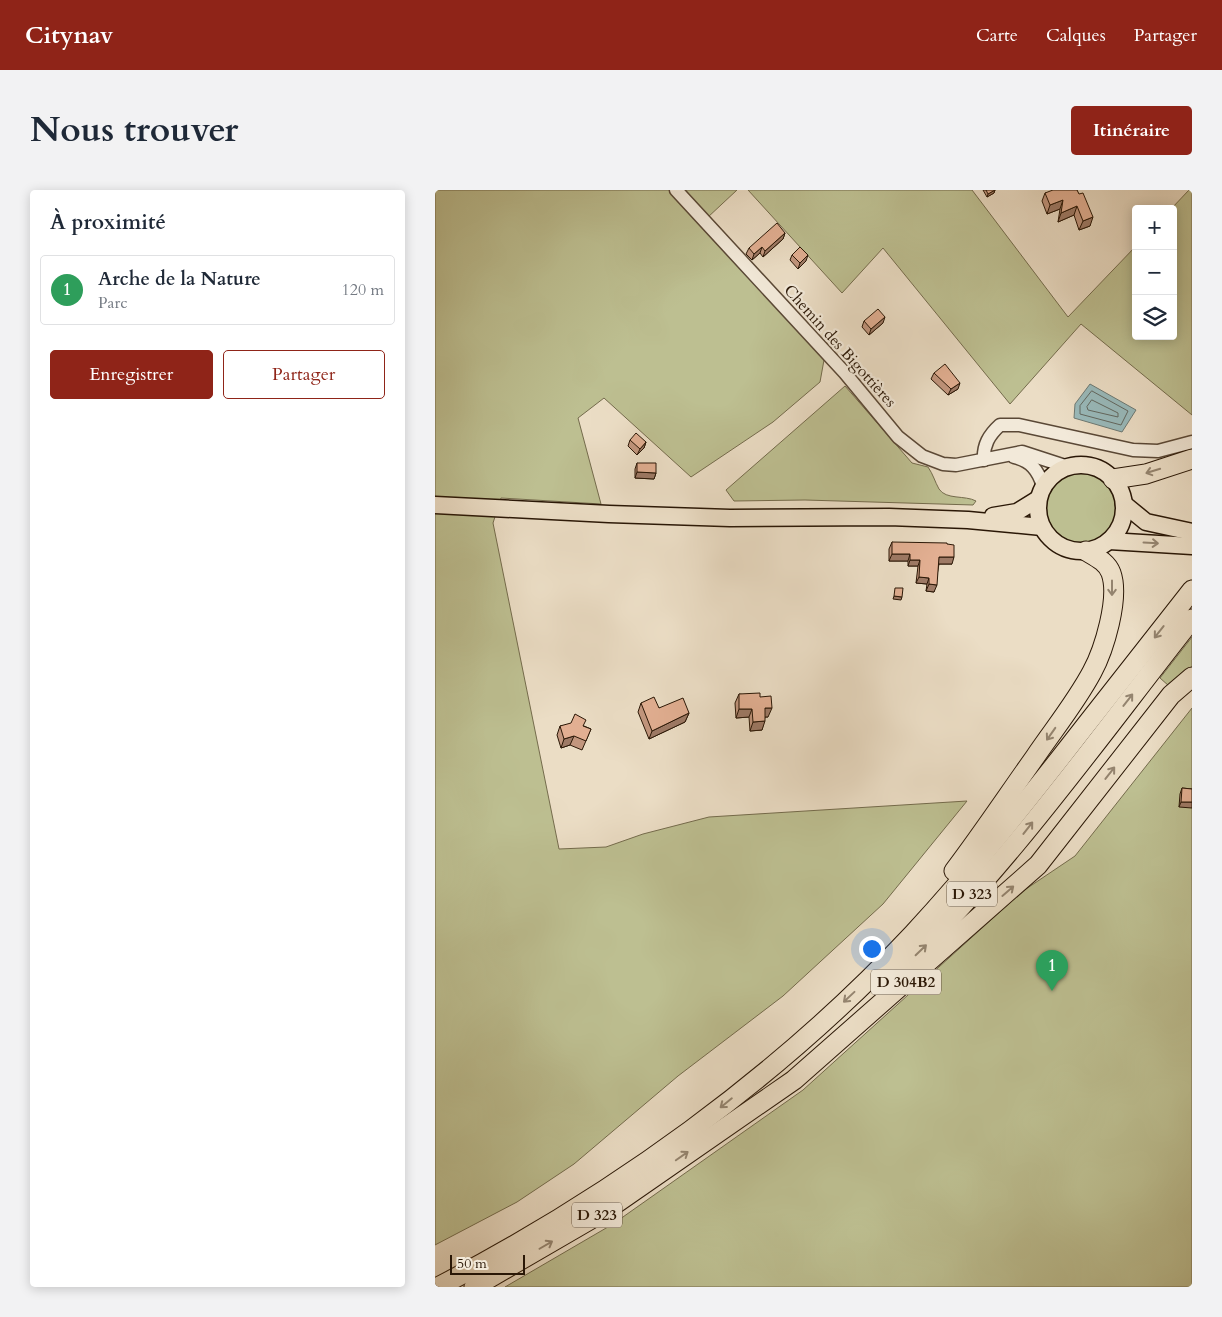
<!DOCTYPE html>
<html lang="fr">
<head>
<meta charset="utf-8">
<style>
	:root { --surface:#fff; --page:#f2f2f3; --text:#1f2937; --muted:#747a83; --line:#e0e1e3; --accent:#8f2418 }
	body { margin:0; font-family:Cardo,serif; background:var(--page); color:var(--text) }
	.controls { position:absolute; right:15px; top:15px; display:grid; overflow:hidden; border-radius:5px; box-shadow:0 2px 12px #0003 }
	.controls button { width:45px; height:45px; display:grid; place-items:center; padding:0; border:0; border-bottom:1px solid var(--line); background:var(--surface); color:var(--text); font:25px sans-serif }
	.scale { position:absolute; left:15px; bottom:12px; width:75px; box-sizing:border-box; padding-left:5px; border:2px solid #2a1706; border-top:0; font-size:14px; line-height:18px; white-space:nowrap; color:#2a1706; -webkit-text-stroke:4px #f2e9d9; paint-order:stroke }
	.you { position:absolute; left:436px; top:758px; width:18px; height:18px; margin:-12px; border:4px solid #fff; border-radius:50%; background:#1a73e8; box-shadow:0 0 0 8px #1a73e833 }
	.badge { display:grid; place-items:center; width:32px; height:32px; border-radius:50%; background:var(--accent); color:#fff; font-size:16px; font-weight:700 }
	.pin { position:absolute; translate:-50% -41px; filter:drop-shadow(0 1px 2px #0008) }
	.pin::after { content:''; position:absolute; top:26px; width:18px; height:15px; background:inherit; clip-path:polygon(0 0,100% 0,50% 100%) }
	.list { margin:0; padding:0; list-style:none }
	h2 { display:flex; justify-content:space-between; align-items:center; height:65px; margin:0; padding:0 20px; font-size:21px }
	h2 small { font-size:16px; font-weight:400; color:var(--muted) }
	.list li { display:grid; grid-template-columns:32px 1fr auto; gap:15px; align-items:center; box-sizing:border-box; height:70px; margin:0 10px 10px; padding:0 10px; border:1px solid var(--line); border-radius:5px }
	.list b { display:block; font-size:19px; white-space:nowrap }
	.list p { margin:0; font-size:16px; white-space:nowrap; color:var(--muted) }
	.list em { font-size:16px; font-style:normal; color:var(--muted) }
	.actions { display:flex; gap:10px; padding:15px 20px }
	.actions a { flex:1; padding:11px 0; border:1px solid var(--accent); border-radius:5px; text-align:center; font-size:18px; color:var(--accent) }
	.actions .main { background:var(--accent); color:#fff }
	.icon { flex:none; width:28px; height:28px; fill:none; stroke:currentColor; stroke-width:2; stroke-linecap:round; stroke-linejoin:round }
	.map { position:relative; flex:none; width:757px; height:1097px; overflow:hidden; border-radius:5px }
	header { display:flex; align-items:center; gap:30px; box-sizing:border-box; height:70px; padding:0 25px; background:var(--accent); color:#fff }
	header strong { font-size:24px }
	nav { display:flex; gap:28px; margin-inline-start:auto; font-size:18px }
	.intro { display:flex; align-items:center; justify-content:space-between; box-sizing:border-box; height:120px; padding:0 30px }
	h1 { margin:0; font-size:35px }
	.button { padding:12px 22px; border-radius:5px; background:var(--accent); color:#fff; font-size:18px; font-weight:700 }
	main { display:flex; gap:30px; padding:0 30px }
	aside { flex:1; background:var(--surface); border-radius:5px; box-shadow:0 2px 12px #0003 }
	.map>svg:first-child { display:block }
	.green { fill:#bdbf91; stroke:#746b4c }
	.water { fill:#99babb; stroke:#6d7973 }
	.lines { fill:none; stroke-linecap:round; stroke-linejoin:round }
	.shore { stroke:#626860; stroke-width:1 }
	.minor-casing { stroke:#5a4836; stroke-width:15 }
	.major-casing { stroke:#2a1706; stroke-width:19 }
	.highway-casing { stroke:#2a1706; stroke-width:21 }
	.minor { stroke:#f2e9d9; stroke-width:12 }
	.major { stroke:#ebddc5; stroke-width:16 }
	.highway { stroke:#ebddc5; stroke-width:19 }
	.wall { fill:#c2967e; stroke:#2a1706 }
	.shaded-wall { fill:#9e7a66; stroke:#2a1706 }
	.building { fill:#e2af92; stroke:#2a1706 }
	.oneway { stroke:#94846f }
	.labels { text-anchor:middle; dominant-baseline:central; stroke-width:4.5; stroke-linejoin:round; paint-order:stroke }
	.shield { fill:#f2e9d9; stroke:#665645; stroke-width:1 }
	.shield-label { font-size:15px; font-weight:bold; fill:#2a1706 }
	.street-label { font-size:16px; fill:#2a1706; stroke:#f2e9d9 }
</style>
</head>
<body>
<header>
<strong>Citynav</strong>
<nav><a>Carte</a><a>Calques</a><a>Partager</a></nav>
</header>
<div class="intro"><h1>Nous trouver</h1><a class="button">Itinéraire</a></div>
<main>
<aside>
<h2>À proximité<small></small></h2>
<ul class="list">
<li><span class="badge" style="background:#2e9e5b">1</span><div><b>Arche de la Nature</b><p>Parc</p></div><em>120 m</em></li>
</ul>
<div class="actions"><a class="main">Enregistrer</a><a>Partager</a></div>
</aside>
<div class="map">
<svg width="757" height="1097" viewBox="0 0 757 1097">
	<rect width="100%" height="100%" fill="#ebddc5"/>
	<filter id="stains"><feTurbulence type="fractalNoise" baseFrequency=".004" numOctaves="4"/><feColorMatrix values="0 0 0 0 .2 0 0 0 0 .09 0 0 0 0 .02 0 0 0 .5 -.17"/></filter>
	<radialGradient id="worn" r=".72"><stop offset=".6" stop-color="#630" stop-opacity="0"/><stop offset="1" stop-color="#630" stop-opacity=".3"/></radialGradient>
	<!-- green -->
	<g class="green">
		<path d="M0,0h235l154,170 -4,22 -47,40 -82,55 -87,-79 -26,20 23,86 -100,-6 -8,25 66,326 47,-2 37,-13 66,-17 258,-16 -84,103 -100,92 -105,80 -104,88 -57,38 -82,43z"/>
		<path d="M247,0h55l-30,28z"/>
		<path d="M313,0h224l96,127 68,-71v90h37v-127h-2l18,-19h3v225l-111,-91 -71,80 -127,-156 -41,45z"/>
		<path d="M410,196l67,77 16,4c5,7 7,15 11,22 7,11 26,6 37,12l-3,4 -168,-5 -71,1 -8,-11z"/>
		<circle cx="646" cy="318" r="36"/>
		<path d="M757,447v31l-23,18 -9,-8z"/>
		<path d="M757,518v579h-687l108,-63 190,-134 220,-199 52,-35z"/>
	</g>
	<!-- water -->
	<path class="water" d="M655,194l46,26 -14,22 -48,-14 1,-14z"/>
	<g class="lines">
		<!-- shore -->
		<g class="shore">
			<path d="M657,201l36,20 -7,14 -41,-11v-8z"/>
			<path d="M657,210l26,13v4l-30,-7 -1,-3z"/>
		</g>
		<defs>
			<g id="minor">
				<path d="M241,0l169,183 53,64 24,19 21,8 13,1 66,-13 46,15"/>
				<path d="M579,267c17,4 24,13 29,29"/>
				<path d="M549,270c-1,-15 5,-25 16,-35h19l114,25 25,1 34,-9"/>
			</g>
			<g id="major">
				<circle cx="646" cy="318" r="43"/>
				<path d="M689,314l22,18 46,10"/>
				<path d="M0,315l174,9 121,4 159,-1 79,3 74,7"/>
				<path d="M558,326l24,-4 21,-13"/>
				<path d="M674,351l83,5"/>
			</g>
			<g id="highway">
				<path d="M678,289l33,-5 46,-15"/>
				<path d="M519,681c28,-37 54,-76 81,-114 19,-28 41,-55 57,-85 12,-22 28,-74 19,-99 -4,-11 -15,-16 -25,-22"/>
				<path d="M457,788c113,-108 204,-237 300,-359"/>
				<path d="M3,1097c175,-91 340,-209 475,-353 62,-67 117,-137 173,-209 35,-45 71,-90 106,-135"/>
				<path d="M39,1097l131,-76 189,-131 244,-215 133,-170 21,-18"/>
			</g>
		</defs>
		<!-- minor casing -->
		<use href="#minor" class="minor-casing"/>
		<!-- major casing -->
		<use href="#major" class="major-casing"/>
		<!-- highway casing -->
		<use href="#highway" class="highway-casing"/>
		<!-- minor -->
		<use href="#minor" class="minor"/>
		<!-- major -->
		<use href="#major" class="major"/>
		<!-- highway -->
		<use href="#highway" class="highway"/>
	</g>
	<!-- wall -->
	<g class="wall">
		<path d="M548,0h12l-1,3 -7,4z"/>
		<path d="M642,0l13,36 -11,4 -5,-15 -16,7 2,-13 -13,5 -5,-13 3,-8z"/>
		<path d="M350,43l-2,6 -20,18 -3,-4 -8,7 -6,-6 3,-6z"/>
		<path d="M357,65l14,6 -8,8 -8,-9z"/>
		<path d="M429,131l19,2 -14,12 -7,-8z"/>
		<path d="M499,183l24,16 -10,6 -17,-16z"/>
		<path d="M195,250l16,2 -2,6 -7,7 -9,-9z"/>
		<path d="M202,273l19,10 -2,6 -19,-1v-9z"/>
		<path d="M457,352l60,22h-13l-5,28 -8,-1 1,-7 -11,-1 2,-17h-10v-5h-19v-12z"/>
		<path d="M304,504l21,3 8,20h-3l-3,13 -12,1 -1,-14 -13,1 -1,-15z"/>
		<path d="M206,513l18,5 30,5 -4,9 -36,17 -11,-27z"/>
		<path d="M125,536h24l7,3 -9,21 -12,-5 -9,3 -4,-13z"/>
		<path d="M747,598l10,1 -13,18 1,-13z"/>
	</g>
	<!-- shaded-wall -->
	<g class="shaded-wall">
		<path d="M560,0l-1,3 -7,4 1,-3z"/>
		<path d="M628,10l-3,9 -13,5 3,-9z"/>
		<path d="M642,16l-3,9 -16,7 3,-9z"/>
		<path d="M658,27l-3,9 -11,4 4,-9z"/>
		<path d="M350,43l-2,6 -20,18 2,-6z"/>
		<path d="M327,57l-2,6 -8,7 2,-6z"/>
		<path d="M373,65l-2,6 -8,8 2,-6z"/>
		<path d="M450,127l-2,6 -14,12 2,-6z"/>
		<path d="M525,193l-2,6 -10,6 3,-6z"/>
		<path d="M211,252l-2,6 -7,7 3,-6z"/>
		<path d="M202,282l19,1 -2,6 -19,-1z"/>
		<path d="M457,364h18l-2,7h-19z"/>
		<path d="M504,367h15l-2,7h-15z"/>
		<path d="M475,370h10l-2,6h-10z"/>
		<path d="M484,387l10,1 -2,6 -11,-1z"/>
		<path d="M494,394l8,1 -3,7 -8,-1z"/>
		<path d="M459,406l8,1 -1,3 -8,-1z"/>
		<path d="M330,518h7l-4,9h-6z"/>
		<path d="M304,519h13l-3,8 -13,1z"/>
		<path d="M254,523l-4,9 -36,17 3,-8z"/>
		<path d="M330,531l-3,9 -12,1 3,-9z"/>
		<path d="M139,546l-4,9 -9,3 3,-9z"/>
		<path d="M746,612h11v6l-13,-1z"/>
	</g>
	<!-- building -->
	<g class="building">
		<path d="M551,0h9l-7,4z"/>
		<path d="M618,0h24l2,4 4,-1 10,24 -10,4 -6,-15 -16,7 2,-13 -13,5 -5,-12z"/>
		<path d="M342,33l8,10 -20,18 -3,-4 -8,7 -5,-6z"/>
		<path d="M365,57l8,8 -8,8 -8,-8z"/>
		<path d="M443,119l7,8 -14,12 -7,-8z"/>
		<path d="M510,174l15,19 -9,6 -17,-16z"/>
		<path d="M201,243l10,9 -6,7 -10,-9z"/>
		<path d="M202,273h19v10l-19,-1z"/>
		<path d="M457,352l55,1v1l7,1v12h-15l-2,28 -8,-1v-6l-10,-1 1,-17h-10v-6h-18z"/>
		<path d="M460,398h8l-1,9 -8,-1z"/>
		<path d="M325,503v4l11,-1 1,12h-7v13l-12,1 -1,-13h-13v-15z"/>
		<path d="M219,507l5,11 24,-10 6,15 -37,18 -11,-28z"/>
		<path d="M140,524l11,6 -3,6 8,3 -5,12 -12,-5 -10,3 -4,-13 11,-3z"/>
		<path d="M747,598l10,1v13h-11z"/>
	</g>
	<!-- one-way arrows -->
	<defs><path id="oneway-shaft" d="M-6 0H5M1.5-3L5.5 0L1.5 3" fill="none" stroke-width="1.6" stroke-linecap="round" stroke-linejoin="round" transform="scale(1.25)"/></defs>
	<g class="oneway">
		<use href="#oneway-shaft" transform="translate(718 281) rotate(163)"/>
		<use href="#oneway-shaft" transform="translate(716 353) rotate(3)"/>
		<use href="#oneway-shaft" transform="translate(677 398) rotate(90)"/>
		<use href="#oneway-shaft" transform="translate(724 442) rotate(128)"/>
		<use href="#oneway-shaft" transform="translate(693 510) rotate(-52)"/>
		<use href="#oneway-shaft" transform="translate(616 544) rotate(125)"/>
		<use href="#oneway-shaft" transform="translate(675 583) rotate(-52)"/>
		<use href="#oneway-shaft" transform="translate(593 638) rotate(-52)"/>
		<use href="#oneway-shaft" transform="translate(573 701) rotate(-41)"/>
		<use href="#oneway-shaft" transform="translate(486 760) rotate(-44)"/>
		<use href="#oneway-shaft" transform="translate(414 807) rotate(137)"/>
		<use href="#oneway-shaft" transform="translate(291 913) rotate(141)"/>
		<use href="#oneway-shaft" transform="translate(247 966) rotate(-35)"/>
		<use href="#oneway-shaft" transform="translate(111 1055) rotate(-30)"/>
	</g>
	<g class="labels">
		<!-- shield labels -->
		<g class="shield">
			<rect x="512" y="691.5" width="50" height="25" rx="4"/>
			<rect x="436" y="779.5" width="70" height="25" rx="4"/>
			<rect x="137" y="1012.5" width="50" height="25" rx="4"/>
		</g>
		<g class="shield-label">
			<text x="537" y="704">D 323</text>
			<text x="471" y="792">D 304B2</text>
			<text x="162" y="1025">D 323</text>
		</g>
		<!-- street labels -->
		<g class="street-label">
			<text transform="translate(405 156) rotate(48)">Chemin des Bigottières</text>
		</g>
	</g>
	<rect width="100%" height="100%" filter="url(#stains)"/>
	<rect width="100%" height="100%" fill="url(#worn)"/>
</svg>
<div class="controls">
<button>+</button>
<button>−</button>
<button><svg class="icon" aria-label="layers" viewBox="0 0 24 24"><path d="M12 4l9 5-9 5-9-5zM3 14l9 5 9-5"/></svg></button>
</div>
<div class="scale">50 m</div>
<div class="you"></div>
<div class="pin badge" style="left:617px;top:801px;background:#2e9e5b">1</div>
</div>
</main>
</body>
</html>
